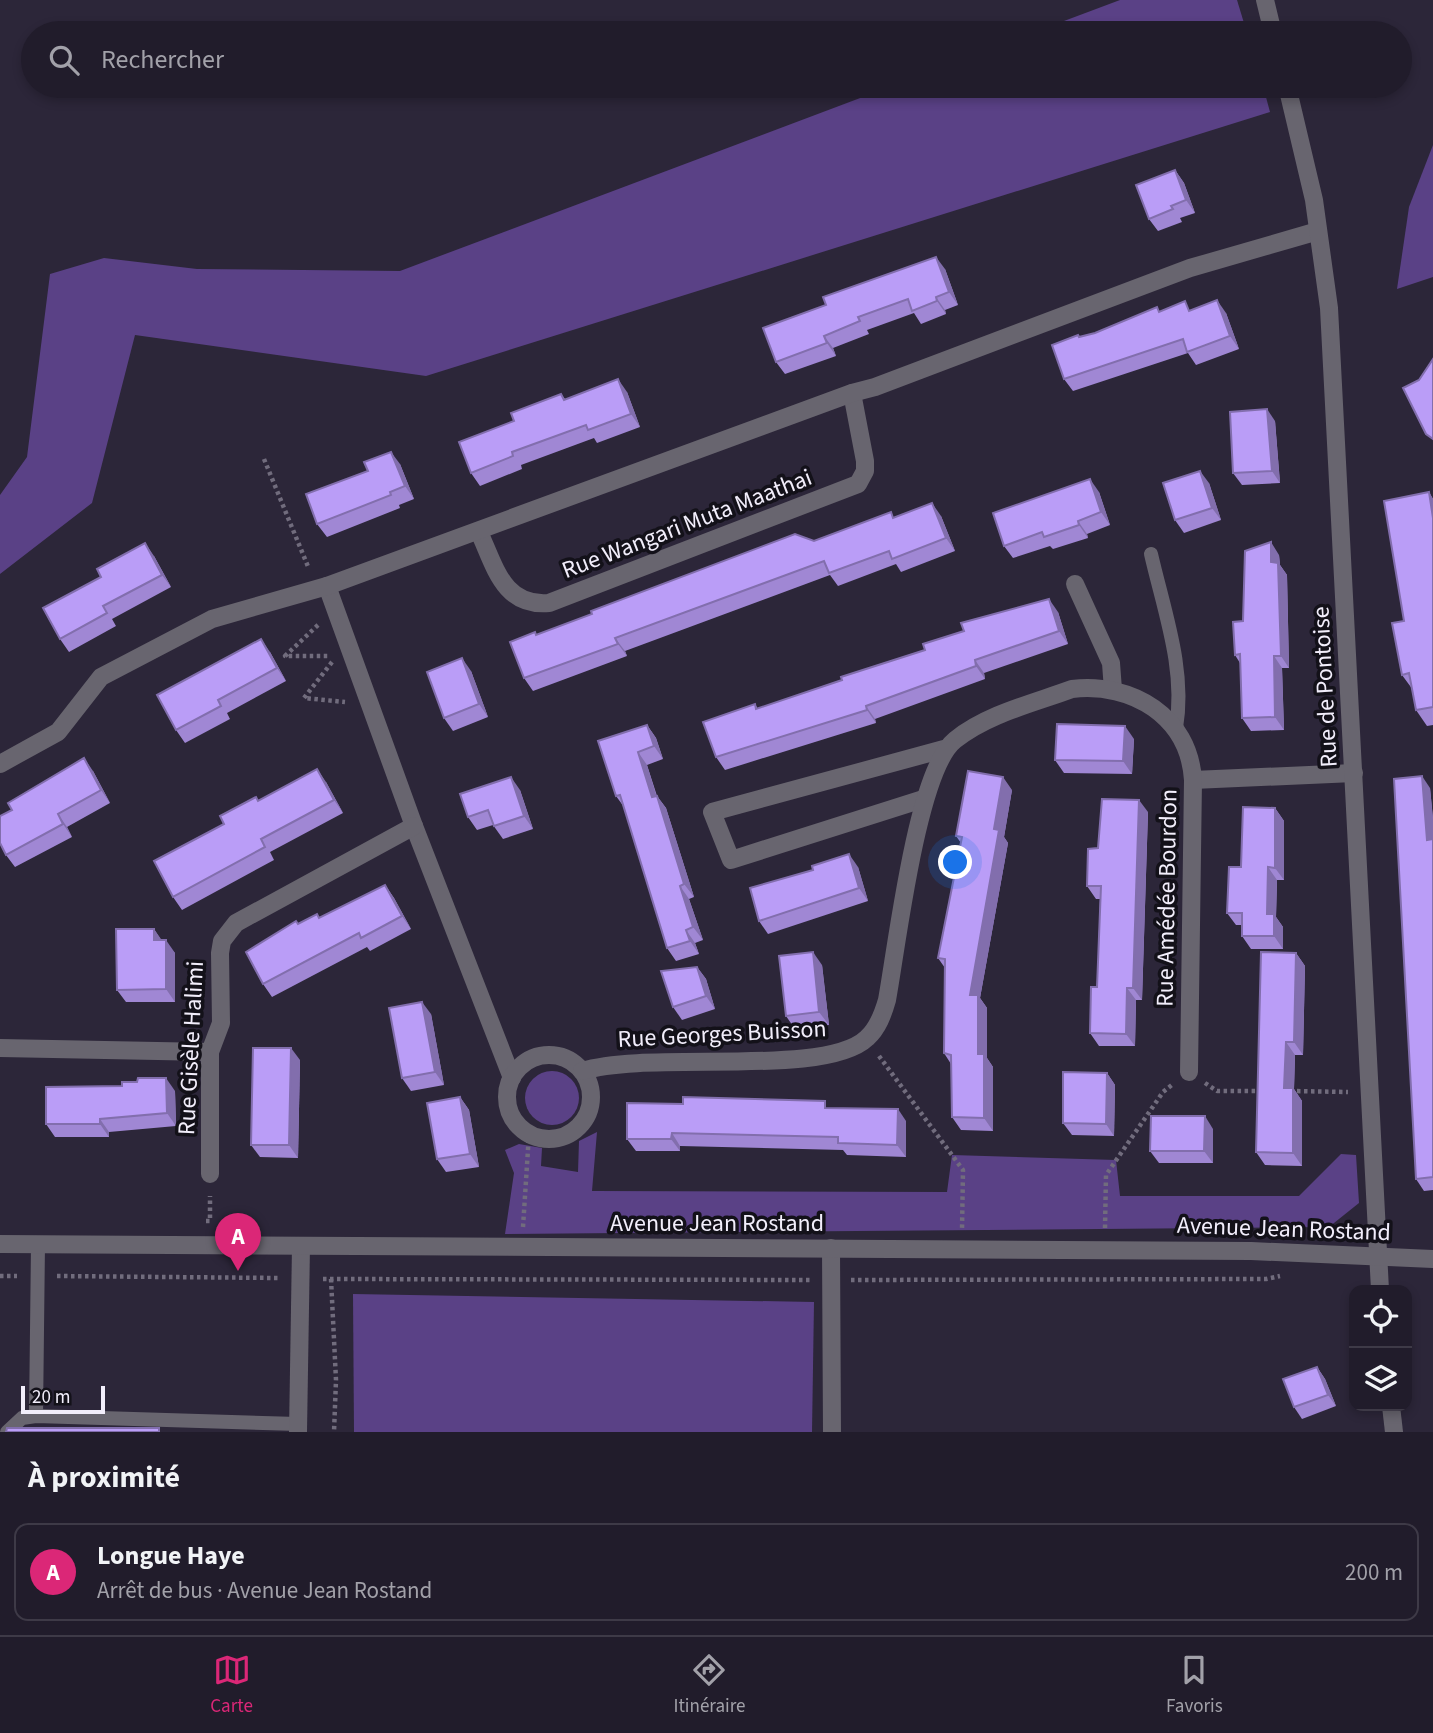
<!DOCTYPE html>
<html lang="fr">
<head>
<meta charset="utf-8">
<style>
	:root { --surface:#211c2b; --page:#2d2937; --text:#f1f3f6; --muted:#a2a1a9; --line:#3e3a47; --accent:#db2777 }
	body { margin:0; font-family:"Source Sans 3",sans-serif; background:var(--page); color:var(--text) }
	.controls { position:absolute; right:21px; bottom:21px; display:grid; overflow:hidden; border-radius:14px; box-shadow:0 4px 10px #0003 }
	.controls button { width:63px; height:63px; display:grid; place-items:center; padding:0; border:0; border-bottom:2px solid var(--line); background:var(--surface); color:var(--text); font:35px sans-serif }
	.scale { position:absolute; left:21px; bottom:18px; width:84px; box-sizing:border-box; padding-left:7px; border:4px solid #f2eefb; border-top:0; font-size:19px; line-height:24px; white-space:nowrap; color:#f2eefb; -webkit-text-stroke:5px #131119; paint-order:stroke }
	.you { position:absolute; left:956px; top:863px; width:24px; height:24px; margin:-18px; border:5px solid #fff; border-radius:50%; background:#1a73e8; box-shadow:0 0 0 10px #1a73e833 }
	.badge { display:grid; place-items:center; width:46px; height:46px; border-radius:50%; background:var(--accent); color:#fff; font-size:23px; font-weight:700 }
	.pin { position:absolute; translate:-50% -58px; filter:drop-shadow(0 2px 4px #0008) }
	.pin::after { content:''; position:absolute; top:37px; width:24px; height:21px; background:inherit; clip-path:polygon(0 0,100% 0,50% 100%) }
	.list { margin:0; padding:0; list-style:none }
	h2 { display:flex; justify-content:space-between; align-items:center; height:91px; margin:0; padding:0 28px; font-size:30px }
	h2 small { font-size:23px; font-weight:400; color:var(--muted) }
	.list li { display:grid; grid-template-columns:46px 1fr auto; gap:21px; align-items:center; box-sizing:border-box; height:98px; margin:0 14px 14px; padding:0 14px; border:2px solid var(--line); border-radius:14px }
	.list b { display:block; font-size:26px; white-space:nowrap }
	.list p { margin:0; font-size:23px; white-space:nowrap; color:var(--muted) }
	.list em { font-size:23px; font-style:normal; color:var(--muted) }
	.icon { flex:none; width:38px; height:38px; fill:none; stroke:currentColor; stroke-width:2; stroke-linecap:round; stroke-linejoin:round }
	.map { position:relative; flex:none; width:1433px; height:1432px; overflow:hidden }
	.search { position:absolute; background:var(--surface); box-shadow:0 4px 10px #0003; left:21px; right:21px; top:21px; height:77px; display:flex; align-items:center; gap:18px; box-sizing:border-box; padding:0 24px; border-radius:38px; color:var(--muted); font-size:26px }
	.sheet { height:203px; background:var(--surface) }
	nav { display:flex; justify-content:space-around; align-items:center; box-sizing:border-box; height:98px; border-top:2px solid var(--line); background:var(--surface); font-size:19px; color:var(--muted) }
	nav a { display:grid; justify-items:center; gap:4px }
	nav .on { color:var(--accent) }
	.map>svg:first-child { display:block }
	.green { fill:#5a4186 }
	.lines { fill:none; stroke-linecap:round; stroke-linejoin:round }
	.path { stroke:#716c7d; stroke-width:4.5; stroke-dasharray:3.5 3.5; stroke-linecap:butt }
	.service { stroke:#68656f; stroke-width:14 }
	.minor { stroke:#68656f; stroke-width:18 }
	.tertiary { stroke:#68656f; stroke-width:18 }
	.wall { fill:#a087d4 }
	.shaded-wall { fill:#826ead }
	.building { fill:#ba9df7; stroke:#826ead; stroke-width:2 }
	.labels { text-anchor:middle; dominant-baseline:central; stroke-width:7; stroke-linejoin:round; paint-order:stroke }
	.street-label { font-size:24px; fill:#f2eefb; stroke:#131119 }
</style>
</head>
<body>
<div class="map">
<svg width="1433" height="1432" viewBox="0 0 1433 1432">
	<rect width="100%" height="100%" fill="#2c2639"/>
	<!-- green -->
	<g class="green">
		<path d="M1120,0h117l10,33h-215z"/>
		<path d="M892,86h371l7,26 -844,264 -291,-41 -43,168 -92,71v-79l27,-38 23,-183 54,-16 93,11 203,2z"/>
		<path d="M1433,145v132l-36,12 12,-82z"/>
		<circle cx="552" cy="1098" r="27"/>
		<path d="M597,1132l-5,59 355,1 5,-37 164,5 4,36h179l42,-42 15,1 3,48 -30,24 -824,7 9,-61 -9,-23 14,-6 23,4 -1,18 37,6 1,-31z"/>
		<path d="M353,1294l461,8 -2,130h-458z"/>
	</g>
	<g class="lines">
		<!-- path -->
		<g class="path">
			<path d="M264,459l45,110"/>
			<path d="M318,625l-33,31h44"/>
			<path d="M332,662l-28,36 41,4"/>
			<path d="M879,1056l84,114 -1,60"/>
			<path d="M1205,1083l12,8h44"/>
			<path d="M1290,1091l58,1"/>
			<path d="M206,1221h4v-25"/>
			<path d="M523,1227l6,-93"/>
			<path d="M1105,1228l1,-53 57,-83 10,-8"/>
			<path d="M0,1276h17"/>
			<path d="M57,1276l222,2"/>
			<path d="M323,1279l488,1"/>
			<path d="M331,1279l5,101 -2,52"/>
			<path d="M851,1280l415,-1 14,-3"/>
		</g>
		<!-- service -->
		<g class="service">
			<path d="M1151,554c13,57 35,116 25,174"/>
			<path d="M36,1416l2,-172"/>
			<path d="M7,1432l15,-14 14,-2 262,8"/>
		</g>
		<!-- minor -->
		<g class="minor">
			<path d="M479,532c16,34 24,75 70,71l309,-119 7,-13v-10l-13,-68"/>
			<path d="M1075,584l36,79 2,27"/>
			<path d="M327,586l87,240 98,252"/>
			<path d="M0,764l58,-32 43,-55 111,-58 115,-33 525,-193 23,-6 315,-119 128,-37"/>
			<path d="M1193,780l161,-7"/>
			<path d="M923,799l-192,61 -19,-48 232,-63"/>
			<path d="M0,1048l210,4"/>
			<circle cx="549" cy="1097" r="42"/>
			<path d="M582,1071c69,-21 243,7 285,-33 11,-10 16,-24 20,-38 10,-54 30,-230 68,-260 32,-26 79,-37 117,-51 61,-7 117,28 121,91l-4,292"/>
			<path d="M210,1174v-122l11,-29 -1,-70 2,-12 14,-18 178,-97"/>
			<path d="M831,1248l1,184"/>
			<path d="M298,1432l3,-186"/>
		</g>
		<!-- tertiary -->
		<g class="tertiary">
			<path d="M1265,0l8,33"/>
			<path d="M1287,86l27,114 15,108 51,982"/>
			<path d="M0,1244l1251,7 182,8"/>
			<path d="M1391,1406l3,26"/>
		</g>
	</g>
	<!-- wall -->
	<g class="wall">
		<path d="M1175,170l9,13 11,30 -15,5 2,4 -24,9 -9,-12z"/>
		<path d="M945,269l13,36 -13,5 1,4 -25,10 -7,-11 -47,17 2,4 -36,14 3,8 -51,18 -9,-12z"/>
		<path d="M1192,310l34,3 13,36 -43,16 -8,-12 -115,38 -9,-12 14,-44 2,2 15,-4 65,-22z"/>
		<path d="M627,392l13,35 -43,16 -3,-5 -73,27 1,4 -42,17 -9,-13 43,-52 47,-27 4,5z"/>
		<path d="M1275,421l5,62 -38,2 -9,-12z"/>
		<path d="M400,464l14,35 -15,6 1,3 -73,29 -10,-13z"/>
		<path d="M1209,483l12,37 -37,13 -9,-13z"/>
		<path d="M1099,492l11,33 -23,9 1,4 -35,11 -3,-3 -37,12 -9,-12z"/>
		<path d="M1429,492l4,7v226l-6,1 -11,-16 -3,-20 -11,-15 2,-54z"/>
		<path d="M941,516l14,35 -54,21 -5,-8 -58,22 -8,-11 -205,76 2,5 -94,35 -9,-13 11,-46 2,3 277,-94 81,-24z"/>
		<path d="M1279,555l1,10 7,10 2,93h-7l2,62 -33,1 -9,-13 -2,-55 -5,-8 8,-34z"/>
		<path d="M154,556l17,31 -59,32 4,7 -47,26 -9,-13z"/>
		<path d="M1058,612l10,32 -84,29 1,6 -110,40 1,4 -151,47 -9,-13 39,-53 3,5z"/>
		<path d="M270,652l16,29 -59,32 3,6 -45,24 -9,-13z"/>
		<path d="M471,671l17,46 -35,14 -9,-13z"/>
		<path d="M647,725l9,13 7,21 -16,6 10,31 9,12 28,89 -5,2 14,41 -8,3 4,11 -23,7 -9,-13 -43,-141 -8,-11z"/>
		<path d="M1134,739l-2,35 -68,-1 -9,-13z"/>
		<path d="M93,771l17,32 -43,24 5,10 -57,30 -9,-12z"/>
		<path d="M326,782l17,31 -73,39 4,8 -92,50 -9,-13 51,-73 35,-24z"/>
		<path d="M1430,788l3,31v371l-9,1 -8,-12z"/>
		<path d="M520,790l13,39 -30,10 -10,-14 -16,5 -9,-13z"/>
		<path d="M1012,790l-8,47 4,6 -28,155 7,10v50l6,9v64l-32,-1 -9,-13 -1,-53 -7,-11 1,-85 -7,-10 23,-115 -5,-7z"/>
		<path d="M1275,808l9,13v59h-7l-1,37 7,10v22h-32l-9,-13v-11h-6l-9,-12 14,-46z"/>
		<path d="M1148,812l-6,188h-6l-1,46h-36l-9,-13 7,-46 3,-88h-4l-9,-13 11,-38z"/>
		<path d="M858,867l10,34 -100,33 -9,-13z"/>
		<path d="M385,885l9,13 17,31 -41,22 -3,-4 -95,50 -9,-13 35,-60 21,-6z"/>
		<path d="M154,929l7,11 14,13v49h-49l-9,-12z"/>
		<path d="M1296,953l9,13 -2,89h-8l-1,34 8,12v65l-37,-1 -9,-13z"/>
		<path d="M822,965l7,60 -34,4 -9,-13z"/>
		<path d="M697,967l9,12 9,30 -33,11 -9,-13z"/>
		<path d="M431,1014l13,71 -33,6 -9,-13z"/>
		<path d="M300,1060l-2,98 -38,-1 -9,-12z"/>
		<path d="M1107,1073l8,12 -1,51 -42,-1 -9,-12z"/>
		<path d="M175,1091l1,35 -67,6v5h-54l-9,-13z"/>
		<path d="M460,1097l9,13 10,57 -33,5 -9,-13z"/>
		<path d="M830,1108l76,13v36l-59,-2 -4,-5 -163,-4v5h-44l-9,-12z"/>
		<path d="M1213,1129v34h-54l-9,-12z"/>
		<path d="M1317,1367l8,12 11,27 -34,13 -8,-12z"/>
	</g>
	<!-- shaded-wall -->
	<g class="shaded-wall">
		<path d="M1175,170l9,13 11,30 -9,-13z"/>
		<path d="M936,257l9,12 13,36 -9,-13z"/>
		<path d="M936,297l9,13 1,4 -9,-13z"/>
		<path d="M1217,300l9,13 13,36 -9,-13z"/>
		<path d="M824,336l9,12 3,8 -9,-13z"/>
		<path d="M618,379l9,13 13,35 -9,-13z"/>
		<path d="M1267,409l8,12 5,62 -8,-12z"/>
		<path d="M391,452l9,12 14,35 -9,-13z"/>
		<path d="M1200,471l9,12 12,37 -9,-12z"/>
		<path d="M1090,479l9,13 11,33 -9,-13z"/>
		<path d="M1429,492l4,7v19z"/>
		<path d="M932,503l9,13 14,35 -9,-13z"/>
		<path d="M1078,521l9,13 1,4 -9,-13z"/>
		<path d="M1271,542l8,13 1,10 7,10 2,93 -8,-12 -10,-94z"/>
		<path d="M145,543l9,13 17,31 -9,-12z"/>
		<path d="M1049,599l9,13 10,32 -9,-13z"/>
		<path d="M615,638l10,13 2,5 -9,-12z"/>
		<path d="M261,639l9,13 16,29 -9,-13z"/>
		<path d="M1274,656l8,12 2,62 -9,-13z"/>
		<path d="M462,658l9,13 17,46 -9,-13z"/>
		<path d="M975,660l9,13 1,6 -9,-13z"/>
		<path d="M866,706l9,13 1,4 -9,-13z"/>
		<path d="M647,725l9,13 7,21 -9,-13z"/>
		<path d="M1125,726l9,13 -2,35 -9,-13z"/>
		<path d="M638,752l9,13 11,36 -1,-5 9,12 28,89 -10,-13 -32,-87z"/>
		<path d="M84,758l9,13 17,32 -9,-13z"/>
		<path d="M317,769l9,13 17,31 -9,-13z"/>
		<path d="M1422,776l8,12 3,31v29l-6,-8z"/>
		<path d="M511,777l9,13 13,39 -9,-13z"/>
		<path d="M1003,777l9,13 -8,47 4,6 -28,155 7,10v50l6,9v64l-9,-13 -14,-123 24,-166z"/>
		<path d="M1139,800l9,12 -6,188 -9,-12z"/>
		<path d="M1275,808l9,13v59l-9,-12z"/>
		<path d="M58,814l9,13 5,10 -9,-13z"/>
		<path d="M849,854l9,13 10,34 -9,-13z"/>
		<path d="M1268,867l9,13 -1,37 7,10v22l-9,-13 -7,-22z"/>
		<path d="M385,885l9,13 17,31 -9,-13z"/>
		<path d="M680,886l9,13 14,41 -10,-13z"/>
		<path d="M154,929l9,13 -9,-2z"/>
		<path d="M686,930l9,13 4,11 -9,-13z"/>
		<path d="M166,940l9,13v49l-9,-13z"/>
		<path d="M813,952l9,13 7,60 -10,-13z"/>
		<path d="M1296,953l9,13 -2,89 -9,-13z"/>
		<path d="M697,967l9,12 9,30 -9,-13z"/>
		<path d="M1127,988l9,12 -1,46 -9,-12z"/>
		<path d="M422,1002l9,12 13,71 -9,-13z"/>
		<path d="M1286,1042l9,13 -1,34 8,12v65l-9,-13 -9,-65z"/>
		<path d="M291,1048l9,12 -2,98 -9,-13z"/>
		<path d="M1107,1073l8,12 -1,51 -8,-12z"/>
		<path d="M166,1078l9,13 1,35 -9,-13z"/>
		<path d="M460,1097l9,13 10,57 -9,-13z"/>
		<path d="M898,1109l8,12v36l-9,-12z"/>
		<path d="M1205,1116l8,13v34l-9,-12z"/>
		<path d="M100,1119l9,13v5l-9,-13z"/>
		<path d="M672,1133l8,13v5l-9,-12z"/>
		<path d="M1317,1367l8,12 11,27 -8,-11z"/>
	</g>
	<!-- building -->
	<g class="building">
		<path d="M1175,170l11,30 -15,6 2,3 -24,10 -13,-34z"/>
		<path d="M936,257l13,35 -13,5 1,4 -25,10 -4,-12 -50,18 2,4 -36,15 3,7 -51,19 -13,-34 63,-23 -3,-8z"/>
		<path d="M1217,300l13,36 -43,16 -4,-13 -119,40 -12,-34 26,-10 1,2 16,-4 62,-26 2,5 26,-11 4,10z"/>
		<path d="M1433,359v80l-7,-5 -23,-46 16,-8z"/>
		<path d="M618,379l13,35 -43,16 -2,-5 -74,27 1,4 -42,17 -12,-31 55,-21 -3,-8 50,-19 3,6z"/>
		<path d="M1267,409l5,62 -39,2 -3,-61z"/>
		<path d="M391,452l14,34 -15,6 1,3 -74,29 -11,-30 62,-23 -4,-9z"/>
		<path d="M1200,471l12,37 -37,12 -12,-37z"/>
		<path d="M1090,479l11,33 -23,9 1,4 -35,12 -2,-5 -38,14 -11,-33z"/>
		<path d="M1429,492l4,26v189l-17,3 -7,-37 -7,2 -10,-52 12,-2 -20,-120z"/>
		<path d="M932,503l14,35 -54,21 -3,-8 -60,22 -5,-12 -209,77 3,6 -94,34 -14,-36 25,-10 1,3 56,-21 -1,-3 204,-77 19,7 77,-29 2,6z"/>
		<path d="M1271,542v20l7,1 3,93h-7l1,61 -33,1 -2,-64 -5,1 -2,-33 10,-1 2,-70z"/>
		<path d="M145,543l17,32 -59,31 4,7 -47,26 -17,-31 58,-31 -4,-8z"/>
		<path d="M1049,599l10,32 -84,29 1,6 -110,40 1,4 -151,47 -13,-35 52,-18 1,5 86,-29 -1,-3 84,-27 -2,-6 41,-13 -3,-8z"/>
		<path d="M261,639l16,29 -59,32 3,6 -45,24 -19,-35z"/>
		<path d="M462,658l17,46 -35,14 -17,-46z"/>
		<path d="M1057,724l68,2 -2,35 -68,-1z"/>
		<path d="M647,725l7,21 -16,6 14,45 5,-1 27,88 -4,2 13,41 -7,3 4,11 -23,7 -47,-153 -4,1 -18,-55z"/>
		<path d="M84,758l17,32 -43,24 5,10 -57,31 -6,-12v-27l12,-6 -4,-7z"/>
		<path d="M317,769l17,31 -73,39 4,8 -92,50 -19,-36 70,-37 -4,-8 36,-19 2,4z"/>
		<path d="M968,771l35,6 -9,52 5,1 -29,165h8v59h6v64l-32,-1 -1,-62 -7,-2 1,-94 -7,-1 24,-121 -6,-1z"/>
		<path d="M1422,776l5,64 6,-1v338l-17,2 -22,-400z"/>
		<path d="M511,777l13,39 -30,10 -6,-16 -20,7 -8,-23z"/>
		<path d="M1102,799l37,1 -6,188h-6l-1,46 -36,-1 1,-46h6l4,-101h-14l1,-37 10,-1z"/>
		<path d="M1243,807l32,1v60l-7,-1 -1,47h7v22h-32v-23h-15l2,-46h12z"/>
		<path d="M849,854l10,34 -100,33 -9,-33 63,-18 -1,-4z"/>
		<path d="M385,885l17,31 -41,22 -2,-5 -96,51 -17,-32 50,-31 2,3 19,-10 2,4z"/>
		<path d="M116,929h38v11h12v49l-49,1z"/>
		<path d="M813,952l6,60 -33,4 -7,-60z"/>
		<path d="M1261,952l35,1 -2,89h-8l-2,46h9v65l-37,-1z"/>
		<path d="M697,967l9,29 -33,11 -12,-36z"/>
		<path d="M422,1002l13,70 -33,6 -13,-70z"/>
		<path d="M253,1048h38l-2,97h-38z"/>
		<path d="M1063,1072l44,1 -1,51 -43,-1z"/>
		<path d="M138,1078h28l1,35 -67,6v5h-54v-37l76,-1v-4h15z"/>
		<path d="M460,1097l10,57 -33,5 -10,-56z"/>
		<path d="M683,1097l142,4v7l73,1 -1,36 -59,-2v-6l-166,-4 -1,6h-44v-36l56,1z"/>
		<path d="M1151,1116h54l-1,35h-54z"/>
		<path d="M1317,1367l11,28 -34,12 -11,-28z"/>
		<path d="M7,1428h152v4h-153z"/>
	</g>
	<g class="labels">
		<!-- street labels -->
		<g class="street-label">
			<text transform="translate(687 524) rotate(-21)">Rue Wangari Muta Maathai</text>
			<text transform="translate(1325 687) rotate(-93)">Rue de Pontoise</text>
			<text transform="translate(1167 898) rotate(-89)">Rue Amédée Bourdon</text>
			<text transform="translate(722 1034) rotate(-3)">Rue Georges Buisson</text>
			<text transform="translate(191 1048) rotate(-87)">Rue Gisèle Halimi</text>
			<text x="717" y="1223">Avenue Jean Rostand</text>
			<text transform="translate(1284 1229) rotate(2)">Avenue Jean Rostand</text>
		</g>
	</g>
</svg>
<div class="controls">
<button><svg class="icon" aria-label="locate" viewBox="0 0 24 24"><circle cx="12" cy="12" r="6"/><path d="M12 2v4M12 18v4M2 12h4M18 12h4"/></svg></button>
<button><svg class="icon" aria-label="layers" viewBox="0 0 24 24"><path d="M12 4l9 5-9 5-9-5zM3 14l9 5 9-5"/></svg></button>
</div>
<div class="scale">20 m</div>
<div class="you"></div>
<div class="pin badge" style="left:238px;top:1271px">A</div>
<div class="search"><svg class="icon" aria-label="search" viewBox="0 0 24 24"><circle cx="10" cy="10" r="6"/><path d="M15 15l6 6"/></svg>Rechercher</div>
</div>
<section class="sheet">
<h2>À proximité<small></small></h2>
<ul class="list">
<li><span class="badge">A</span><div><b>Longue Haye</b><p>Arrêt de bus · Avenue Jean Rostand</p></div><em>200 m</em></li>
</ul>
</section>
<nav>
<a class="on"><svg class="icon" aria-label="map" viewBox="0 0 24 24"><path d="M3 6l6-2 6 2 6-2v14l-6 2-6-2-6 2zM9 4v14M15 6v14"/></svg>Carte</a>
<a><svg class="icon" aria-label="directions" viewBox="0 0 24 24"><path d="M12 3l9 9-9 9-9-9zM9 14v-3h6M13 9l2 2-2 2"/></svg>Itinéraire</a>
<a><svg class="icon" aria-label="saved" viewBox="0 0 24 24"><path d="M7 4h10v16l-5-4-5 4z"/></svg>Favoris</a>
</nav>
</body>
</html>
